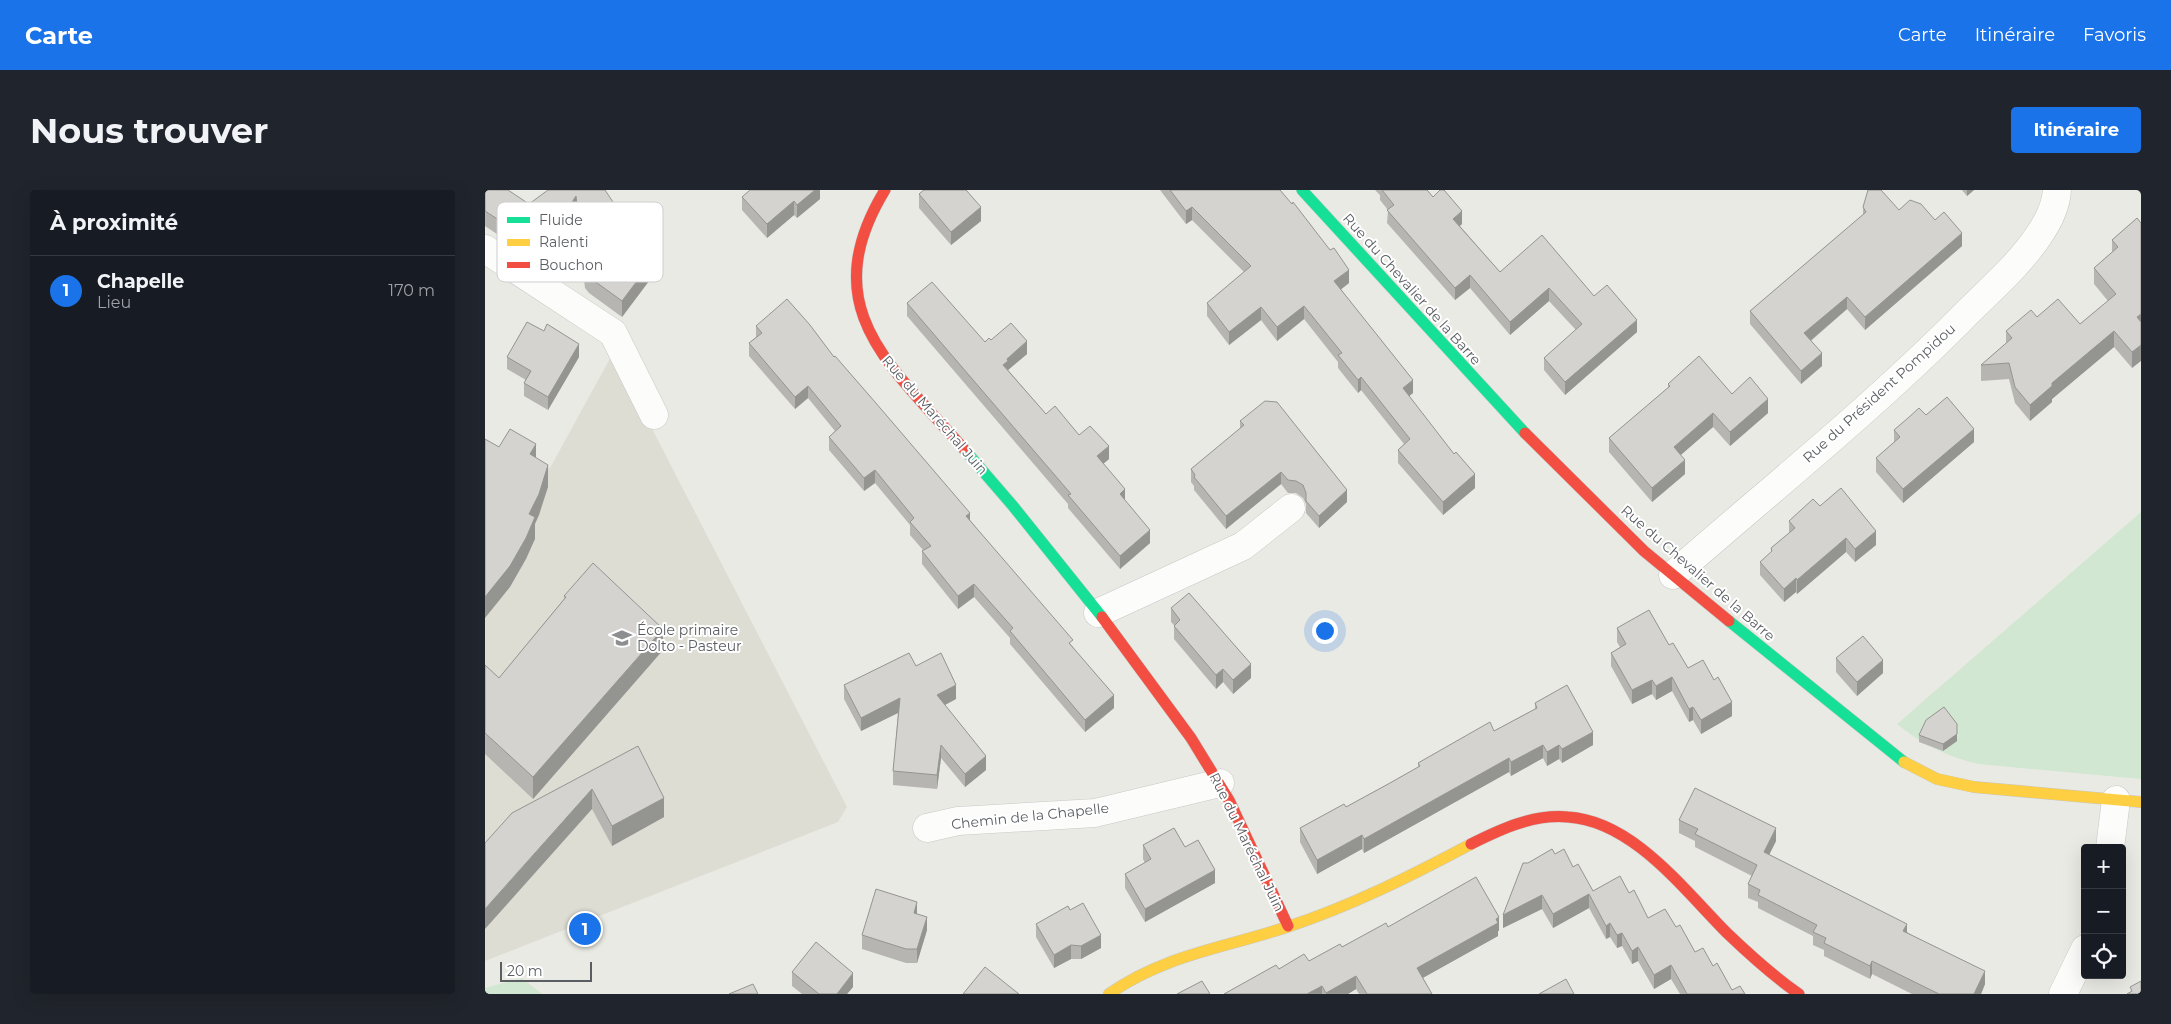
<!DOCTYPE html>
<html lang="fr">
<head>
<meta charset="utf-8">
<style>
	:root { --surface:#171b24; --page:#20242c; --text:#f1f3f6; --muted:#9ea1a6; --line:#363941; --accent:#1a73e8 }
	body { margin:0; font-family:Montserrat,sans-serif; background:var(--page); color:var(--text) }
	.controls { position:absolute; right:15px; bottom:15px; display:grid; overflow:hidden; border-radius:5px; box-shadow:0 5px 20px #0002 }
	.controls button { width:45px; height:45px; display:grid; place-items:center; padding:0; border:0; border-bottom:1px solid var(--line); background:var(--surface); color:var(--text); font:25px sans-serif }
	.scale { position:absolute; left:15px; bottom:12px; width:92px; box-sizing:border-box; padding-left:5px; border:2px solid #5a5d62; border-top:0; font-size:14px; line-height:18px; white-space:nowrap; color:#5a5d62; -webkit-text-stroke:4px #fff; paint-order:stroke }
	.you { position:absolute; left:839px; top:440px; width:18px; height:18px; margin:-12px; border:4px solid #fff; border-radius:50%; background:#1a73e8; box-shadow:0 0 0 8px #1a73e833 }
	.badge { display:grid; place-items:center; width:32px; height:32px; border-radius:50%; background:var(--accent); color:#fff; font-size:16px; font-weight:700 }
	.pin { position:absolute; translate:-50% -50%; border:2px solid #fff; box-shadow:0 1px 5px #0006 }
	.list { margin:0; padding:0; list-style:none }
	h2 { display:flex; justify-content:space-between; align-items:center; height:65px; margin:0; padding:0 20px; font-size:21px }
	h2 small { font-size:16px; font-weight:400; color:var(--muted) }
	.list li { display:grid; grid-template-columns:32px 1fr auto; gap:15px; align-items:center; box-sizing:border-box; height:70px; padding:0 20px; border-top:1px solid var(--line) }
	.list b { display:block; font-size:19px; white-space:nowrap }
	.list p { margin:0; font-size:16px; white-space:nowrap; color:var(--muted) }
	.list em { font-size:16px; font-style:normal; color:var(--muted) }
	.icon { flex:none; width:28px; height:28px; fill:none; stroke:currentColor; stroke-width:2; stroke-linecap:round; stroke-linejoin:round }
	.map { position:relative; flex:none; width:1656px; height:804px; overflow:hidden; border-radius:5px }
	header { display:flex; align-items:center; gap:30px; box-sizing:border-box; height:70px; padding:0 25px; background:var(--accent); color:#fff }
	header strong { font-size:24px }
	nav { display:flex; gap:28px; margin-inline-start:auto; font-size:18px }
	.intro { display:flex; align-items:center; justify-content:space-between; box-sizing:border-box; height:120px; padding:0 30px }
	h1 { margin:0; font-size:35px }
	.button { padding:12px 22px; border-radius:5px; background:var(--accent); color:#fff; font-size:18px; font-weight:700 }
	main { display:flex; gap:30px; padding:0 30px }
	aside { flex:1; background:var(--surface); border-radius:5px; box-shadow:0 5px 20px #0002 }
	.map>svg:first-child { display:block }
	.education { fill:#deddd3 }
	.green { fill:#d1e7d1 }
	.lines { fill:none; stroke-linecap:round; stroke-linejoin:round }
	.street-casing { stroke:#c7c8c6; stroke-width:29 }
	.fast-casing { stroke:#c7c7c6; stroke-width:12 }
	.slow-casing { stroke:#c7c7c6; stroke-width:12 }
	.jam-casing { stroke:#c7c7c6; stroke-width:12 }
	.street { stroke:#fcfcfb; stroke-width:28 }
	.fast { stroke:#16e098; stroke-width:11 }
	.slow { stroke:#ffcf43; stroke-width:11 }
	.jam { stroke:#f24e42; stroke-width:11 }
	.wall { fill:#b6b5b2 }
	.shaded-wall { fill:#949491 }
	.building { fill:#d4d3cf; stroke:#949491 }
	.labels { text-anchor:middle; dominant-baseline:central; stroke-width:4; stroke-linejoin:round; paint-order:stroke }
	.street-label { font-size:14px; fill:#5a5d62; stroke:#fff }
	.poi-label { font-size:14px; fill:#5a5d62; stroke:#fff; text-anchor:start }
	.key { fill:#fff; stroke:#ceced0; stroke-width:1 }
	.key-label { font-size:14px; fill:#5a5d62 }
</style>
</head>
<body>
<header>
<strong>Carte</strong>
<nav><a>Carte</a><a>Itinéraire</a><a>Favoris</a></nav>
</header>
<div class="intro"><h1>Nous trouver</h1><a class="button">Itinéraire</a></div>
<main>
<aside>
<h2>À proximité<small></small></h2>
<ul class="list">
<li><span class="badge">1</span><div><b>Chapelle</b><p>Lieu</p></div><em>170 m</em></li>
</ul>
</aside>
<div class="map">
<svg width="1656" height="804" viewBox="0 0 1656 804">
	<rect width="100%" height="100%" fill="#eaeae4"/>
	<!-- education -->
	<path class="education" d="M128,163l234,454 -9,15 -353,139v-507l23,-9 42,23z"/>
	<!-- green -->
	<g class="green">
		<path d="M1656,322v267l-163,-15c-31,-7 -56,-20 -81,-40z"/>
		<path d="M37,788l20,16h-57v-6z"/>
	</g>
	<g class="lines">
		<defs>
			<g id="street">
				<path d="M0,59l128,84 41,82"/>
				<path d="M1188,385c96,-84 196,-164 286,-254 27,-28 59,-54 80,-86 9,-13 17,-29 18,-45"/>
				<path d="M613,423l145,-67 48,-38"/>
				<path d="M442,638l31,-7 137,-8 125,-30"/>
				<path d="M1625,658l6,-48"/>
				<path d="M1578,804l22,-45"/>
			</g>
			<g id="fast">
				<path d="M817,0l223,243"/>
				<path d="M478,258l50,58 89,111"/>
				<path d="M1244,431l175,141"/>
			</g>
			<g id="slow">
				<path d="M1419,572l33,17 37,8 167,15"/>
				<path d="M624,804c55,-39 115,-46 178,-67 64,-21 124,-51 184,-83"/>
			</g>
			<g id="jam">
				<path d="M400,0c-71,117 4,174 78,258"/>
				<path d="M1040,243l119,118 85,70"/>
				<path d="M617,427l89,121 38,62 59,126"/>
				<path d="M986,654c30,-15 62,-30 97,-27 65,4 116,73 159,116 23,22 46,43 72,61"/>
			</g>
		</defs>
		<!-- street casing -->
		<use href="#street" class="street-casing"/>
		<!-- fast casing -->
		<use href="#fast" class="fast-casing"/>
		<!-- slow casing -->
		<use href="#slow" class="slow-casing"/>
		<!-- jam casing -->
		<use href="#jam" class="jam-casing"/>
		<!-- street -->
		<use href="#street" class="street"/>
		<!-- fast -->
		<use href="#fast" class="fast"/>
		<!-- slow -->
		<use href="#slow" class="slow"/>
		<!-- jam -->
		<use href="#jam" class="jam"/>
	</g>
	<!-- wall -->
	<g class="wall">
		<path d="M0,0l44,14 76,-14 47,87 -30,40 -33,-24 -4,-5 -9,-77 -34,53 -57,-38z"/>
		<path d="M335,0v9l-23,19 -3,-3 -27,23 -25,-28v-13z"/>
		<path d="M675,0h120l69,93 -8,6 72,104 -4,3 66,92 -32,27 -45,-52v-13l6,-6 -43,-54 -3,3 -20,-25v-6l-34,-43 -27,22 -16,-21 -32,25 -22,-29v-13l37,-31 -52,-52 -6,4z"/>
		<path d="M890,0h52l6,7 29,27 -2,2 40,46 94,24 43,36 -72,63 -21,-25v-12l32,-28 -27,-29 -39,34 -40,-47 -15,12 -68,-77 1,-13 -8,-10v-5z"/>
		<path d="M1477,0h12l-7,6z"/>
		<path d="M434,4l62,27 -30,24 -32,-37z"/>
		<path d="M1378,17l36,3 36,10 27,26 -97,84 -18,-21 -36,32 11,25 -21,18 -51,-60v-13l113,-96z"/>
		<path d="M1652,28l-5,150 -18,-21 -62,52v3l-22,19 -15,-18 -6,-24 -28,2v-16l25,-22v-12l31,-14 43,7 28,-23 -14,-17v-16l18,-16v-12z"/>
		<path d="M422,113l78,39 42,12 -19,16 38,44 33,21 30,24 -6,5 47,79 -30,26 -52,-61v-4l-161,-188z"/>
		<path d="M271,136l78,31 136,163 103,127 41,61 -29,24 -75,-88v-6l-36,-41 -16,12 -36,-45v-13l1,-1 -13,-15v-10l-35,-42 -11,8 -35,-41v-13l6,-6 -27,-33 -13,11 -46,-53v-13l7,-6z"/>
		<path d="M22,167h72l-31,53 -24,-14v-13l2,-3 -19,-11z"/>
		<path d="M1183,194l64,10 36,19 -38,33 -17,-19 -33,28 5,19 -33,28 -43,-50v-14l59,-50z"/>
		<path d="M755,231l107,81 -28,26 -13,-15v-9l-3,-6 -7,-5h-8l-7,-9 -55,45 -32,-39v-4l-3,-4v-13l49,-40z"/>
		<path d="M1409,240l80,12 -71,61 -27,-31v-14l18,-16z"/>
		<path d="M1335,316l56,39 -21,17 -9,-10 -49,42 -1,-2 -12,10 -24,-27v-13l11,-9v-5l18,-15v-12z"/>
		<path d="M79,406l99,54 -130,149 -48,-45v-89l14,13 65,-79z"/>
		<path d="M686,418l80,70 -18,16 -10,-12 -7,7 -42,-50v-14l-3,-3z"/>
		<path d="M1132,438l52,17 19,23 44,48 -31,18 -8,-14 -4,2 -17,-31 -16,9 -4,-6 -20,10 -21,-38v-13l9,-6 -3,-5z"/>
		<path d="M1351,468l47,15 -26,23 -21,-24z"/>
		<path d="M431,476l40,33 -11,6 41,65 -21,17 -24,-29 -4,31 -44,-4v-14l5,-58 -37,18 -17,-32v-14z"/>
		<path d="M1050,513l58,42 -31,18 -3,-4 -12,7 -4,-8 -32,18 -2,-4 -145,81 -2,-4 -45,25 -17,-32v-14l46,-21 44,-24 28,-15v-5l76,-32 41,-22z"/>
		<path d="M1434,545l38,6 -14,10 -24,-9z"/>
		<path d="M153,556l26,71 -52,29 -20,-37 -107,34z"/>
		<path d="M1194,630l97,21 -7,14 138,77 78,52 -4,10h-69l-40,-20 -2,5 -46,-23v-6l-11,-5v-9l-55,-28v-6l-10,-4v-14l4,-8 -57,-29v-6l-16,-8z"/>
		<path d="M658,655l42,2 30,36 -70,39 -20,-34v-14l20,-11 -2,-4z"/>
		<path d="M1070,664l18,13 20,24 36,2 19,25 28,9 19,25 18,14 19,24 13,4h-65l-9,-15 -17,10 -16,-28 -6,3 -10,-18 -5,2 -7,-11 -4,2 -17,-31 -36,20 -11,-19 -39,19 25,-65z"/>
		<path d="M585,720l31,38 -20,11h-10l-17,9 -18,-31v-13z"/>
		<path d="M432,724l10,16 -10,33h-11l-44,-14v-14z"/>
		<path d="M903,737l111,4h-1v5l-75,42 9,16h-73l-3,-5 -8,5h-124l55,-25 30,-8z"/>
		<path d="M307,782l61,15 -6,7h-45l-10,-8z"/>
	</g>
	<!-- shaded-wall -->
	<g class="shaded-wall">
		<path d="M329,0h6v9l-23,19v-13z"/>
		<path d="M1482,0h7l-7,6z"/>
		<path d="M91,6v15l-34,53v-16z"/>
		<path d="M309,11v14l-27,23v-14z"/>
		<path d="M496,17v14l-30,24v-13z"/>
		<path d="M707,17v13l-6,4v-13z"/>
		<path d="M977,21v13l-9,7v-12z"/>
		<path d="M1477,43v13l-97,84v-13z"/>
		<path d="M167,71v16l-30,40v-16z"/>
		<path d="M864,80v13l-15,12v-14z"/>
		<path d="M985,85v13l-15,12v-12z"/>
		<path d="M1064,98v13l-39,34v-13z"/>
		<path d="M1362,107v12l-43,37v-13z"/>
		<path d="M819,116v13l-27,22v-14z"/>
		<path d="M776,117v13l-32,25v-13z"/>
		<path d="M1656,124v16l-4,-13z"/>
		<path d="M1152,130v12l-72,63v-13z"/>
		<path d="M1629,141v16l-62,52v3l-22,19v-16l22,-22z"/>
		<path d="M542,151v13l-19,16 -5,-5 4,-6z"/>
		<path d="M94,154v13l-31,53v-13z"/>
		<path d="M1656,155v16l-9,7v-16z"/>
		<path d="M1337,163v13l-21,18v-13z"/>
		<path d="M876,187v13l-3,3v-13z"/>
		<path d="M928,190v13l-10,8v-13z"/>
		<path d="M323,196v12l-13,11v-12z"/>
		<path d="M1283,209v14l-38,33v-14z"/>
		<path d="M1228,223v14l-39,34v-14z"/>
		<path d="M1489,239v13l-71,61v-14z"/>
		<path d="M51,254v22l-6,-12z"/>
		<path d="M624,256v13l-12,10v-13z"/>
		<path d="M1200,270v14l-33,28v-14z"/>
		<path d="M63,275v22l-9,28 -4,9v15l-9,20 -16,28 -25,31v-21l44,-83z"/>
		<path d="M390,280v13l-11,8v-13z"/>
		<path d="M796,282v12l-55,45v-13z"/>
		<path d="M990,284v14l-32,27v-13z"/>
		<path d="M640,299v13l-5,-8z"/>
		<path d="M862,300v12l-28,26v-12z"/>
		<path d="M485,323v13l-4,-10z"/>
		<path d="M665,340v13l-30,26v-13z"/>
		<path d="M1391,341v14l-21,17v-13z"/>
		<path d="M1361,348v14l-49,42v-14z"/>
		<path d="M1311,388v14l-12,10v-13z"/>
		<path d="M489,394v13l-16,12v-13z"/>
		<path d="M178,439v21l-130,149v-22z"/>
		<path d="M1398,470v13l-26,23v-14z"/>
		<path d="M766,474v14l-18,16v-14z"/>
		<path d="M738,479v13l-7,7v-14z"/>
		<path d="M1187,487v14l-16,9v-14z"/>
		<path d="M1167,490v14l-20,10v-14z"/>
		<path d="M471,495v14l-19,10v-14z"/>
		<path d="M629,505v13l-29,24v-12z"/>
		<path d="M415,508v14l-39,19v-13z"/>
		<path d="M1247,512v14l-31,18v-14z"/>
		<path d="M1208,517v13l-4,2v-13z"/>
		<path d="M1108,542v13l-31,18v-14z"/>
		<path d="M1472,544v7l-14,10v-7z"/>
		<path d="M456,555v13l-4,31v-14z"/>
		<path d="M1058,555v13l-32,18v-14z"/>
		<path d="M1074,555v14l-12,7v-14z"/>
		<path d="M501,566v14l-21,17v-13z"/>
		<path d="M1024,568v14l-145,81v-14z"/>
		<path d="M107,599v20l-107,120v-20z"/>
		<path d="M179,608v19l-52,29v-20z"/>
		<path d="M1291,638v13l-12,24v-13z"/>
		<path d="M877,645v14l-45,25v-14z"/>
		<path d="M730,680v13l-70,39v-13z"/>
		<path d="M1104,704v14l-36,20v-14z"/>
		<path d="M1057,705v14l-39,19v-13z"/>
		<path d="M432,712v13l-3,-2z"/>
		<path d="M442,727v13l-10,33v-14z"/>
		<path d="M1014,727v14h-1v5l-81,45v-13z"/>
		<path d="M1125,733v14l-4,2v-13z"/>
		<path d="M1422,734v13l-4,-6z"/>
		<path d="M1137,743v13l-5,2v-13z"/>
		<path d="M616,745v13l-20,11v-13z"/>
		<path d="M586,755v14l-17,9v-13z"/>
		<path d="M1153,757v14l-6,3v-13z"/>
		<path d="M1387,771v13l-2,5v-13z"/>
		<path d="M1186,775v14l-17,10v-14z"/>
		<path d="M1500,781v13l-4,10h-7z"/>
		<path d="M368,783v14l-6,7h-10z"/>
		<path d="M871,786v13l-8,5h-22v-1z"/>
		<path d="M837,796v8h-15z"/>
	</g>
	<!-- building -->
	<g class="building">
		<path d="M0,0h23l21,14 19,-14h57l47,71 -30,40 -33,-24 -4,-5 -9,-76 -34,52 -57,-37z"/>
		<path d="M265,0h65l-18,15 -3,-4 -27,23 -25,-27z"/>
		<path d="M439,0h42l15,17 -30,25 -32,-38z"/>
		<path d="M685,0h110l12,14 1,-2 37,48 4,-2 15,22 -15,11 79,99 -10,8 51,66 2,-2 19,22 -32,28 -45,-52 12,-11 -49,-62 -3,3 -20,-25 4,-2 -38,-47 -27,21 -16,-20 -32,25 -22,-29 44,-37 -59,-59 -6,4z"/>
		<path d="M897,0h45l6,7 7,-7h4l18,21 -9,8 47,53 42,-37 52,61 13,-11 30,35 -72,62 -21,-24 38,-34 -33,-36 -39,34 -40,-47 -15,13 -68,-78 7,-5z"/>
		<path d="M1383,0h13l18,20 11,-10 11,4 14,16 9,-8 18,21 -97,84 -18,-20 -43,36 18,20 -21,18 -51,-60 116,-99 -3,-5z"/>
		<path d="M1652,28l4,5v91l-4,3 4,5v23l-9,7 -18,-21 -62,52v3l-22,19 -15,-18 -6,-24 -28,2 31,-27 -6,-7 25,-21 6,7 21,-18 22,25 36,-30 -22,-26 24,-21 -6,-7z"/>
		<path d="M447,92l53,60 4,-4 2,2 20,-17 16,18 -20,18 1,2 -5,4 43,49 9,-8 24,29 11,-9 19,20 -12,10 28,33 -5,5 30,36 -30,26 -52,-61 3,-1 -164,-191z"/>
		<path d="M302,109l23,26 24,32 1,-1 40,46 95,111 -4,3 107,124 -4,3 45,52 -29,25 -75,-89 3,-3 -39,-44 -16,12 -36,-45 9,-5 -21,-24 4,-4 -39,-48 -11,8 -35,-41 12,-11 -33,-40 -13,11 -46,-54 13,-10 -6,-7z"/>
		<path d="M42,132l17,9 3,-7 32,20 -31,53 -24,-14 7,-12 -24,-14z"/>
		<path d="M1214,166l33,38 18,-17 18,22 -38,33 -17,-19 -39,34 11,13 -33,28 -43,-50 61,-52 -2,-2z"/>
		<path d="M1462,207l27,32 -71,60 -27,-31 24,-21 -6,-7 14,-12 11,-10 7,7z"/>
		<path d="M780,211l12,1 70,88 -28,26 -13,-15v-8l-3,-8 -7,-4 -8,-1 -7,-8 -55,44 -32,-39 1,-2 -4,-6 53,-44 -4,-4z"/>
		<path d="M25,239l26,15 -6,10 18,11 -9,29 -10,20 6,3 -9,21 -16,28 -25,31v-158l14,8z"/>
		<path d="M1356,298l35,43 -21,18 -9,-11 -49,42 -1,-2 -12,11 -24,-27 12,-11 -1,-3 24,-20 -6,-7 24,-22 7,7z"/>
		<path d="M108,373l70,66 -130,148 -48,-44v-68l14,13 67,-81 -2,-1z"/>
		<path d="M704,403l62,71 -18,16 -10,-11 -7,6 -42,-49 6,-6 -9,-12z"/>
		<path d="M1164,420l20,35 4,-2 15,25 15,-8 11,20 4,-3 14,25 -31,18 -8,-13 -4,2 -17,-32 -16,9 -4,-6 -20,10 -21,-37 15,-9 -9,-16z"/>
		<path d="M1378,446l20,24 -26,22 -21,-24z"/>
		<path d="M424,463l7,13 25,-13 15,32 -19,10 49,61 -21,18 -24,-29 -4,30 -44,-4 7,-73 -39,20 -17,-33z"/>
		<path d="M1082,495l26,47 -31,17 -3,-4 -12,7 -4,-7 -32,17 -2,-4 -145,81 -2,-4 -45,25 -17,-32 44,-24 2,3 44,-24 30,-17 -2,-3 72,-41 4,9 43,-23 -2,-5z"/>
		<path d="M1459,517l13,17v10l-14,10 -24,-9 7,-15z"/>
		<path d="M153,556l26,52 -52,28 -20,-37 -107,120v-66l27,-30z"/>
		<path d="M1210,598l81,40 -12,24 143,72 -4,7 82,40 -11,23h-35l-67,-33 -2,5 -46,-23 2,-5 -13,-6 4,-7 -59,-30 2,-5 -12,-6 9,-19 -62,-31 3,-5 -19,-9z"/>
		<path d="M689,638l11,19 13,-7 17,30 -70,39 -20,-35 26,-15 -8,-14z"/>
		<path d="M1067,659l3,5 9,-5 9,18 5,-3 15,27 27,-15 9,17 5,-3 14,28 17,-9 11,18 4,-2 15,27 8,-4 10,18 4,-3 15,27 8,-4 5,8h-58l-16,-29 -17,10 -16,-28 -6,4 -10,-18 -5,2 -7,-12 -4,3 -17,-32 -36,20 -11,-19 -39,20 20,-52h5z"/>
		<path d="M991,687l23,40 -3,2 2,4 -81,45 15,26h-65l-11,-18 -30,17 -4,-7 -15,8h-83l52,-29 3,4 25,-15 5,7 31,-17 2,3 44,-24 2,4z"/>
		<path d="M391,699l41,13 -3,11 13,4 -10,32h-11l-44,-14z"/>
		<path d="M598,713l18,32 -20,11 -10,-1 -17,10 -18,-31 32,-18 2,4z"/>
		<path d="M331,752l37,31 -16,21h-18l-27,-22z"/>
		<path d="M500,777l34,27h-56z"/>
		<path d="M1081,789l8,15h-35z"/>
		<path d="M717,791l8,13h-33z"/>
		<path d="M1656,791v13h-14l5,-3 -2,-4z"/>
		<path d="M268,794l5,10h-29z"/>
	</g>
	<!-- icons -->
	<defs>
		<symbol id="school-bare" viewBox="-9 -9 18 18"><path d="M0-5L7-2L0 1L-7-2ZM-4 1L0 2.5L4 1V4Q0 6-4 4Z" fill="#8c8e90" stroke="#fff" stroke-width="2.5" paint-order="stroke"/></symbol>
	</defs>
	<g fill-rule="evenodd">
		<use href="#school-bare" x="123" y="434" width="28" height="28"/>
	</g>
	<g class="labels">
		<!-- street labels -->
		<g class="street-label">
			<text transform="translate(927 99) rotate(48)">Rue du Chevalier de la Barre</text>
			<text transform="translate(1394 203) rotate(-42)">Rue du Président Pompidou</text>
			<text transform="translate(450 225) rotate(49)">Rue du Maréchal Juin</text>
			<text transform="translate(1213 383) rotate(41)">Rue du Chevalier de la Barre</text>
			<text transform="translate(545 626) rotate(-6)">Chemin de la Chapelle</text>
			<text transform="translate(762 652) rotate(64)">Rue du Maréchal Juin</text>
		</g>
		<!-- poi labels -->
		<g class="poi-label">
			<text x="152" y="440">École primaire<tspan x="152" dy="16">Dolto - Pasteur</tspan></text>
		</g>
	</g>
	<!-- legend -->
	<rect x="12" y="12" width="166" height="80" rx="8" class="key"/>
	<rect x="22" y="27" width="23" height="6" fill="#16e098"/>
	<rect x="22" y="49" width="23" height="7" fill="#ffcf43"/>
	<rect x="22" y="72" width="23" height="6" fill="#f24e42"/>
	<g class="key-label">
		<text x="54" y="35">Fluide</text>
		<text x="54" y="57">Ralenti</text>
		<text x="54" y="80">Bouchon</text>
	</g>
</svg>
<div class="controls">
<button>+</button>
<button>−</button>
<button><svg class="icon" aria-label="locate" viewBox="0 0 24 24"><circle cx="12" cy="12" r="6"/><path d="M12 2v4M12 18v4M2 12h4M18 12h4"/></svg></button>
</div>
<div class="scale">20 m</div>
<div class="you"></div>
<div class="pin badge" style="left:100px;top:739px">1</div>
</div>
</main>
</body>
</html>
